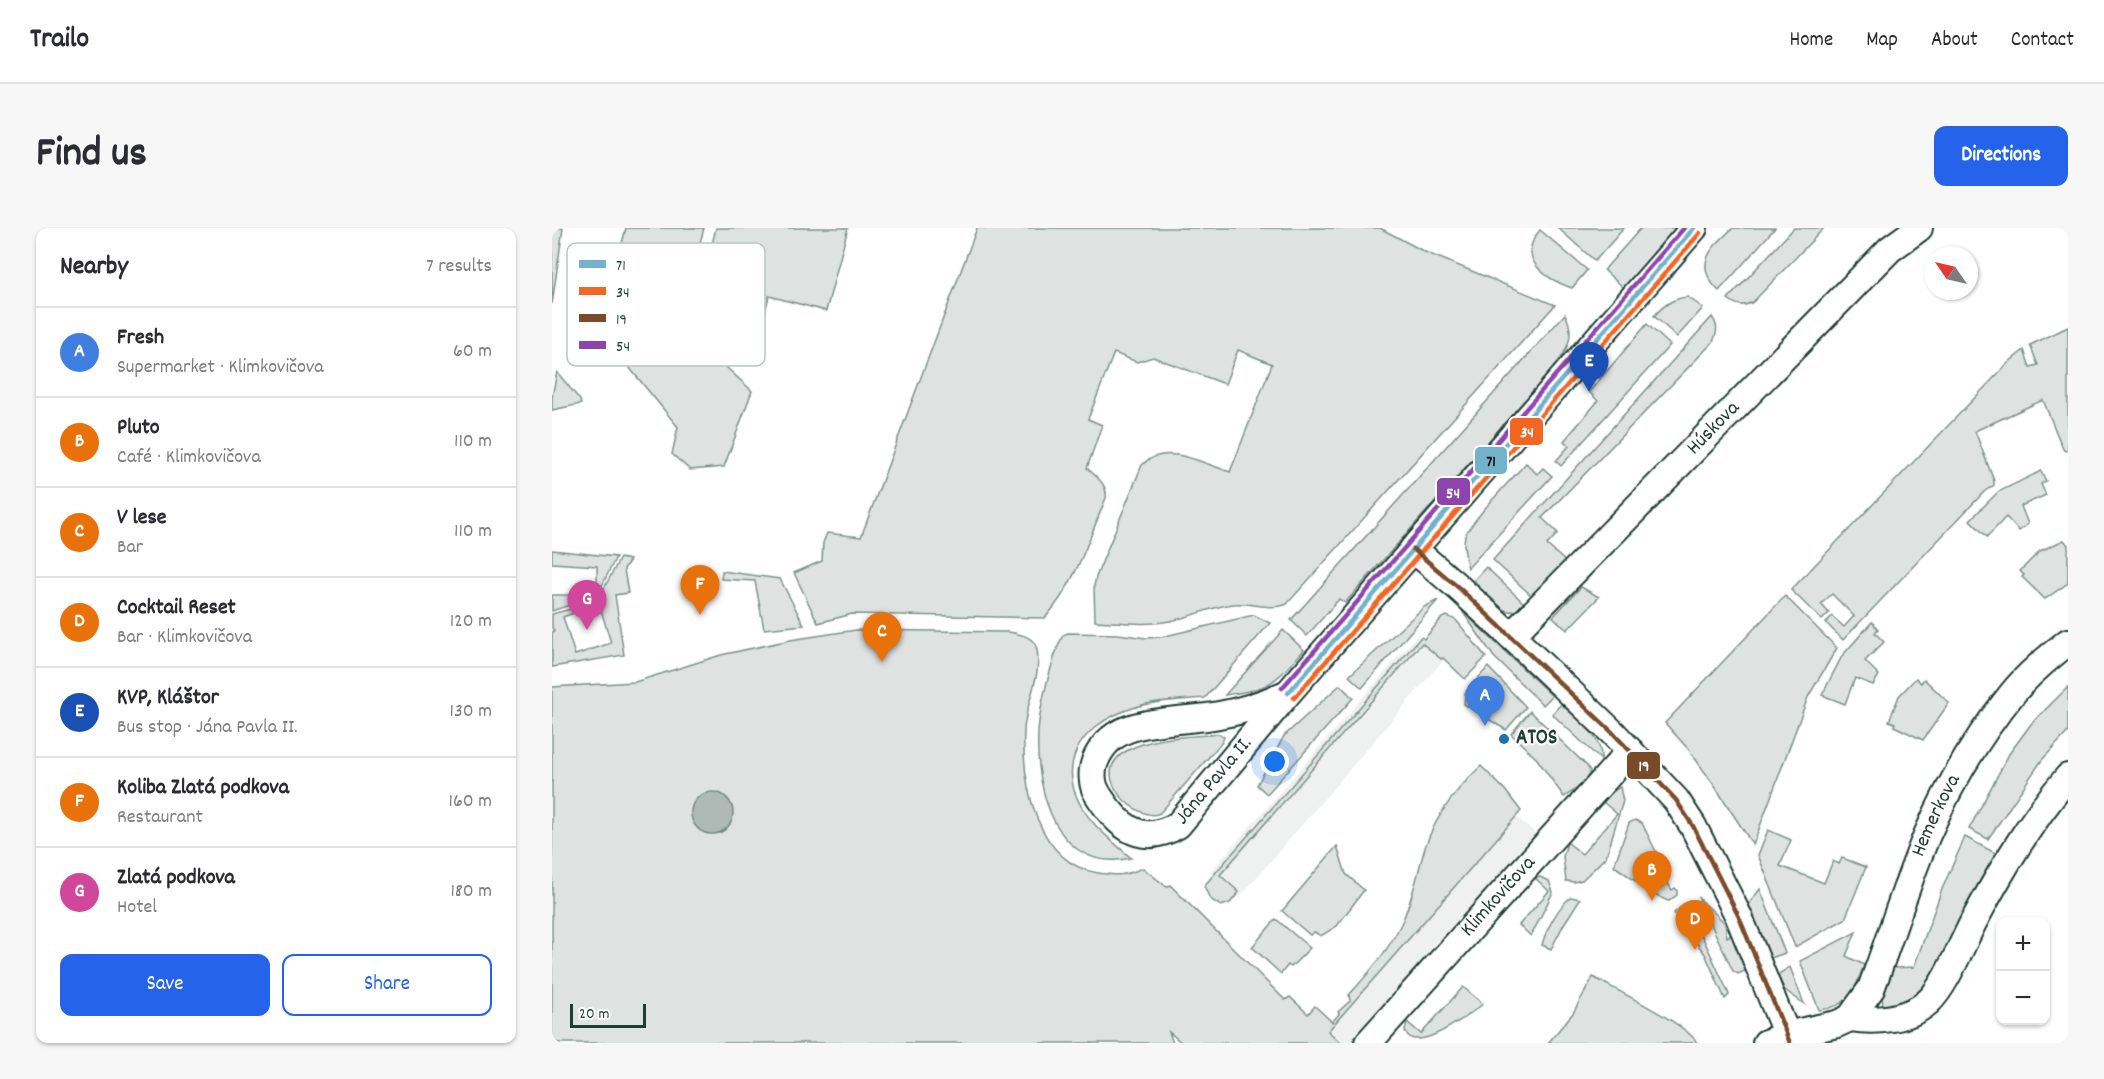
<!DOCTYPE html>
<html lang="en">
<head>
<meta charset="utf-8">
<style>
	:root { --surface:#fff; --page:#f7f7f7; --text:#2b2b33; --muted:#7c7c81; --line:#e1e1e2; --accent:#2563eb }
	body { margin:0; font-family:Dekko,sans-serif; background:var(--page); color:var(--text) }
	.controls { position:absolute; right:18px; bottom:18px; display:grid; overflow:hidden; border-radius:12px; box-shadow:0 2px 4px #0004 }
	.controls button { width:54px; height:54px; display:grid; place-items:center; padding:0; border:0; border-bottom:2px solid var(--line); background:var(--surface); color:var(--text); font:30px sans-serif }
	.compass { position:absolute; left:1372px; top:18px; width:54px; height:54px; border-radius:50%; background:var(--surface); box-shadow:0 2px 4px #0004; rotate:304deg }
	.scale { position:absolute; left:18px; bottom:15px; width:76px; box-sizing:border-box; padding-left:6px; border:3px solid #1f3d34; border-top:0; font-size:16px; line-height:21px; white-space:nowrap; color:#1f3d34; -webkit-text-stroke:4px #fff; paint-order:stroke }
	.you { position:absolute; left:723px; top:534px; width:21px; height:21px; margin:-15px; border:4px solid #fff; border-radius:50%; background:#1a73e8; box-shadow:0 0 0 9px #1a73e833 }
	.badge { display:grid; place-items:center; width:39px; height:39px; border-radius:50%; background:var(--accent); color:#fff; font-size:20px; font-weight:700 }
	.pin { position:absolute; translate:-50% -50px; filter:drop-shadow(0 2px 3px #0008) }
	.pin::after { content:''; position:absolute; top:32px; width:21px; height:18px; background:inherit; clip-path:polygon(0 0,100% 0,50% 100%) }
	.list { margin:0; padding:0; list-style:none }
	h2 { display:flex; justify-content:space-between; align-items:center; height:78px; margin:0; padding:0 24px; font-size:26px }
	h2 small { font-size:20px; font-weight:400; color:var(--muted) }
	.list li { display:grid; grid-template-columns:39px 1fr auto; gap:18px; align-items:center; box-sizing:border-box; height:90px; padding:0 24px; border-top:2px solid var(--line) }
	.list b { display:block; font-size:22px; white-space:nowrap }
	.list p { margin:0; font-size:20px; white-space:nowrap; color:var(--muted) }
	.list em { font-size:20px; font-style:normal; color:var(--muted) }
	.actions { display:flex; gap:12px; padding:18px 24px }
	.actions a { flex:1; padding:14px 0; border:2px solid var(--accent); border-radius:12px; text-align:center; font-size:21px; color:var(--accent) }
	.actions .main { background:var(--accent); color:#fff }
	.map { position:relative; flex:none; width:1516px; height:815px; overflow:hidden; border-radius:12px }
	header { display:flex; align-items:center; gap:36px; box-sizing:border-box; height:84px; padding:0 30px; background:var(--surface); border-bottom:2px solid var(--line) }
	header strong { font-size:28px }
	nav { display:flex; gap:33px; margin-inline-start:auto; font-size:21px }
	.intro { display:flex; align-items:center; justify-content:space-between; box-sizing:border-box; height:144px; padding:0 36px }
	h1 { margin:0; font-size:42px }
	.button { padding:15px 27px; border-radius:12px; background:var(--accent); color:#fff; font-size:21px; font-weight:700 }
	main { display:flex; gap:36px; padding:0 36px }
	aside { flex:1; background:var(--surface); border-radius:12px; box-shadow:0 2px 4px #0004 }
	.map>svg:first-child { display:block }
	.built { fill:#eef1f0 }
	.green { fill:#dee3e2; stroke:#7e908b; stroke-width:1.5 }
	.water { fill:#afbab7; stroke:#758883; stroke-width:1.5 }
	.lines { fill:none; stroke-linecap:round; stroke-linejoin:round }
	.minor-casing { stroke:#1f3d34; stroke-width:30 }
	.minor { stroke:#fff; stroke-width:26 }
	.bus-1-casing { stroke:#fff; stroke-width:9 }
	.bus-2-casing { stroke:#fff; stroke-width:9 }
	.bus-3-casing { stroke:#fff; stroke-width:9 }
	.bus-4-casing { stroke:#fff; stroke-width:9 }
	.bus-1 { stroke:#72b2ca; stroke-width:4.5 }
	.bus-2 { stroke:#f26522; stroke-width:4.5 }
	.bus-3 { stroke:#7a4b2a; stroke-width:4.5 }
	.bus-4 { stroke:#8e44ad; stroke-width:4.5 }
	.poi-dot { fill:#1f6fb2; stroke:#fff; stroke-width:2 }
	.labels { text-anchor:middle; dominant-baseline:central; stroke-width:4.5; stroke-linejoin:round; paint-order:stroke }
	.street-label { font-size:21px; fill:#1f3d34; stroke:#fff }
	.poi-label { font-size:21px; font-weight:bold; fill:#1f3d34; stroke:#fff; text-anchor:start }
	.key { fill:#fff; stroke:#bcc5c2; stroke-width:1.5 }
	.key-label { font-size:16px; fill:#1f3d34 }
	.line-badge { stroke:#fff; stroke-width:2 }
	.badge-label { font-size:16px; text-anchor:middle; font-weight:bold; fill:#fff }
	.pale-badge-label { font-size:16px; text-anchor:middle; font-weight:bold; fill:#111 }
</style>
</head>
<body>
<header>
<strong>Trailo</strong>
<nav><a>Home</a><a>Map</a><a>About</a><a>Contact</a></nav>
</header>
<div class="intro"><h1>Find us</h1><a class="button">Directions</a></div>
<main>
<aside>
<h2>Nearby<small>7 results</small></h2>
<ul class="list">
<li><span class="badge" style="background:#3f7fe0">A</span><div><b>Fresh</b><p>Supermarket · Klimkovičova</p></div><em>60 m</em></li>
<li><span class="badge" style="background:#e8710a">B</span><div><b>Pluto</b><p>Café · Klimkovičova</p></div><em>110 m</em></li>
<li><span class="badge" style="background:#e8710a">C</span><div><b>V lese</b><p>Bar</p></div><em>110 m</em></li>
<li><span class="badge" style="background:#e8710a">D</span><div><b>Cocktail Reset</b><p>Bar · Klimkovičova</p></div><em>120 m</em></li>
<li><span class="badge" style="background:#1a4fb4">E</span><div><b>KVP, Kláštor</b><p>Bus stop · Jána Pavla II.</p></div><em>130 m</em></li>
<li><span class="badge" style="background:#e8710a">F</span><div><b>Koliba Zlatá podkova</b><p>Restaurant</p></div><em>160 m</em></li>
<li><span class="badge" style="background:#d1479c">G</span><div><b>Zlatá podkova</b><p>Hotel</p></div><em>180 m</em></li>
</ul>
<div class="actions"><a class="main">Save</a><a>Share</a></div>
</aside>
<div class="map">
<svg width="1516" height="815" viewBox="0 0 1516 815">
	<rect width="100%" height="100%" fill="#fff"/>
	<filter id="ink" filterUnits="userSpaceOnUse"><feTurbulence type="fractalNoise" baseFrequency=".0167" numOctaves="2"/><feDisplacementMap in="SourceGraphic" scale="12" xChannelSelector="R" yChannelSelector="G"/><feConvolveMatrix kernelMatrix="1 2 1 2 8 2 1 2 1" color-interpolation-filters="sRGB"/></filter>
	<g filter="url(#ink)">
		<!-- built -->
		<g class="built">
			<path d="M866,406l27,24 -206,240 -29,-26z"/>
			<path d="M963,588l25,21 -181,206h-18l-15,-13z"/>
		</g>
		<!-- green -->
		<g class="green">
			<path d="M0,0h11l-11,76z"/>
			<path d="M74,0h78l-28,107 -73,-19z"/>
			<path d="M164,0h132l-22,83 -57,-15 -11,44 -66,-16z"/>
			<path d="M425,0h403l45,24 130,53 -268,299c-16,7 -36,-2 -54,0 -22,3 -42,13 -63,17 -24,5 -51,1 -75,0l-1,-35 2,-9 46,-112c22,-24 63,-1 88,7l42,-108 -34,-14 -13,34 -72,-27 -16,5 -23,-9 -26,66 14,6 -15,43c9,9 21,16 19,30 -18,43 -30,85 -61,120l-193,-4 -34,9 -24,-50 28,-12 1,-18 4,-10 34,4z"/>
			<path d="M1006,0h66l-29,33z"/>
			<path d="M1089,0h36l-53,60 -20,-18z"/>
			<path d="M1181,0h42l-56,63c-27,-26 -8,-43 14,-63z"/>
			<path d="M1242,0h30l-71,74c-10,5 -16,4 -25,-3z"/>
			<path d="M988,2l47,40 -15,18c-26,-9 -57,-29 -32,-58z"/>
			<path d="M1136,69l15,11 -26,29 -23,-21c10,-11 19,-18 34,-19z"/>
			<path d="M1013,86c10,19 4,33 -8,50l-212,239 -6,-4 -32,37 -16,-16z"/>
			<path d="M1160,89c7,10 5,15 1,25l-171,176 16,15 -11,12 19,17 -33,35 -40,-37z"/>
			<path d="M1095,96l23,21 -109,121 -5,-5 13,-15 -5,-5 34,-40 -9,-9z"/>
			<path d="M1516,99v122l-3,2 -2,-2 -20,-49 -68,31 19,50v4l-9,6 -142,149 -17,-17 6,-7 12,11 10,-11 -22,-22 -11,10 8,9 -7,7 -31,-30 218,-228 15,-12 6,17 8,-2 -8,-20z"/>
			<path d="M82,105l80,23 38,35 -28,76 -34,3 -18,-16 6,-27 -63,-77z"/>
			<path d="M5,144l23,28 1,4 -29,6v-13z"/>
			<path d="M974,235l11,11 6,-6 9,8 -84,92c-2,-10 -6,-22 -3,-32 7,-17 47,-57 61,-73z"/>
			<path d="M1489,243l5,10 -5,3 5,11 -25,11 7,18 -9,7 -13,-14 -19,20 -17,-17 28,-28z"/>
			<path d="M1512,312l4,5v38l-23,16 -23,-22 2,-2 -4,-4 20,-20z"/>
			<path d="M0,322l64,7 -19,39 -45,15v-16h45v-29l-45,-3z"/>
			<path d="M68,330l10,2 -6,9 4,24 -13,2 9,60 -72,12v-33l2,-4 -2,-2v-14l26,-7 1,4 -16,6 12,38 36,-12 -13,-43z"/>
			<path d="M934,339l40,38c-20,19 -41,-9 -52,-25z"/>
			<path d="M170,343l58,8 24,46 -40,4 -9,-48 -34,-2z"/>
			<path d="M1029,359l18,10 -32,33 -14,-13z"/>
			<path d="M1233,368l52,52 -29,49 -55,148 -39,-60 -25,-35 -24,-27z"/>
			<path d="M886,372l-76,88 -13,-12 75,-69z"/>
			<path d="M910,383l90,85 -9,9 -49,-48z"/>
			<path d="M702,387l16,8 -65,75c-22,2 -48,2 -69,9 -62,18 -88,68 -39,120 11,11 23,21 34,31 -74,17 -96,-67 -93,-125 1,-24 14,-76 25,-98l5,-2 50,1 28,4 15,-1z"/>
			<path d="M895,388l9,4 30,37 -21,22 -22,-21 -2,1 -19,-16 -202,232 19,17 -9,11 -9,3 -11,-7 -6,-13 217,-249 3,2 18,-21z"/>
			<path d="M1320,394l6,7 -3,4 9,9 -19,19 14,14 -6,10 -18,-7 -10,26 -23,-9 20,-39z"/>
			<path d="M304,402l152,2c11,2 27,4 29,18 5,27 -12,54 -13,81 -2,52 12,132 74,142 20,3 26,3 45,-5l24,19 3,-2 115,115 5,-3 18,17 7,-8 17,16 7,-8 -1,-2 12,-11 -1,-6c20,-22 39,-44 52,-71 10,-21 15,-43 21,-66 9,-36 32,-67 59,-92l24,24 16,21 -193,220 13,12h-159l-13,-11 4,11h-621v-356l83,-5 86,-27 69,-15z"/>
			<path d="M731,402l21,20c-30,33 -33,39 -79,45z"/>
			<path d="M936,439l38,40 -20,23 -42,-26 1,-11z"/>
			<path d="M1364,450l5,5 3,-4 25,24 -26,37 -29,-14 1,-3 -6,-2 10,-25z"/>
			<path d="M788,457l13,13 -86,96 -10,-9 27,-49z"/>
			<path d="M1516,459v45l-26,28 -54,79 -19,-10 40,-75 22,-30z"/>
			<path d="M1009,476c16,16 42,31 40,56l-49,-46z"/>
			<path d="M978,483l57,55 3,5c-4,13 -15,19 -26,26l-27,-38 -26,-25z"/>
			<path d="M668,506l4,3 -2,5 -62,71c-21,11 -77,-39 -32,-63 27,-14 63,-13 92,-16z"/>
			<path d="M1068,559l3,14 -17,56 -24,23 -8,2 -8,-1 -3,-24 4,-15 15,12 35,-40 -14,-12 5,-7z"/>
			<path d="M1083,592l7,3 24,49 -3,3 9,15 3,-2 2,3v4l-8,6c-8,0 -45,-29 -55,-35l15,-43z"/>
			<path d="M1216,602l23,10 -11,26 44,17 9,-22 6,3 3,-6 24,9 -21,52 -50,28 -37,-92z"/>
			<path d="M1413,609l34,18 -69,128 -13,14 -29,11 -5,-2 -1,-11 11,-27 21,-1 28,-78z"/>
			<path d="M785,618l9,28 18,16 -27,36 -16,10 -7,-4 -4,3 -28,-24z"/>
			<path d="M988,649l9,4 4,11 -22,44 -12,-11 30,-34 -14,-13z"/>
			<path d="M1208,661l25,64 -14,5 -23,-53z"/>
			<path d="M1019,669l9,2 -16,25 -13,25 -9,-4c3,-13 17,-40 29,-48z"/>
			<path d="M1146,669l27,26 2,14 6,-3 14,36 -9,4 -5,-3z"/>
			<path d="M1133,677l6,7 37,80 1,3 -4,4 -20,-45 -31,-41 8,-7z"/>
			<path d="M724,691l34,29 -19,19 -3,-2 -7,9 -29,-27z"/>
			<path d="M1304,704l-10,24 18,9c-9,26 -15,42 -45,45l-19,-49z"/>
			<path d="M1238,739l14,37 -19,-14 -7,-13 2,-4z"/>
			<path d="M1041,749c21,12 96,48 104,66h-149l25,-30z"/>
			<path d="M911,759l20,17c-14,11 -50,37 -68,35 -5,0 -8,-4 -10,-8l2,-9 14,12z"/>
		</g>
		<!-- water -->
		<circle class="water" cx="160" cy="585" r="21"/>
		<g class="lines">
			<defs>
				<g id="minor">
					<path d="M861,321l46,39 52,48 102,97 63,67 17,26 46,91 51,126"/>
					<path id="s1" d="M959,408l379,-387 29,-21"/>
					<path id="s2" d="M736,465c-22,10 -44,18 -69,22 -29,6 -79,4 -103,20 -14,9 -26,28 -23,46 1,11 9,19 15,28 20,26 41,33 70,16l110,-132 406,-465"/>
					<path d="M1298,790c25,4 58,2 78,-16 18,-16 35,-61 47,-83 27,-50 56,-99 93,-142"/>
					<path id="s3" d="M816,815l262,-292"/>
					<path id="s4" d="M1214,815l20,-8 51,-11 13,-6 21,-29c19,-51 35,-104 56,-154 22,-50 50,-98 85,-141 16,-20 36,-36 56,-52"/>
				</g>
			</defs>
			<!-- minor casing -->
			<use href="#minor" class="minor-casing"/>
			<!-- minor -->
			<use href="#minor" class="minor"/>
			<defs>
				<path id="bus-1" d="M736,465l406,-465"/>
				<path id="bus-2" d="M742,470l406,-465"/>
				<path id="bus-3" d="M861,321l46,39 154,145 63,67 17,26 46,91 51,126"/>
				<path id="bus-4" d="M730,460l402,-460"/>
			</defs>
			<!-- bus-1 casing -->
			<use href="#bus-1" class="bus-1-casing"/>
			<!-- bus-2 casing -->
			<use href="#bus-2" class="bus-2-casing"/>
			<!-- bus-3 casing -->
			<use href="#bus-3" class="bus-3-casing"/>
			<!-- bus-4 casing -->
			<use href="#bus-4" class="bus-4-casing"/>
			<!-- bus-1 -->
			<use href="#bus-1" class="bus-1"/>
			<!-- bus-2 -->
			<use href="#bus-2" class="bus-2"/>
			<!-- bus-3 -->
			<use href="#bus-3" class="bus-3"/>
			<!-- bus-4 -->
			<use href="#bus-4" class="bus-4"/>
		</g>
	</g>
	<!-- markers -->
	<circle class="poi-dot" cx="952" cy="511" r="6"/>
	<g class="labels">
		<!-- street labels -->
		<g class="street-label">
			<text stroke="none"><textPath href="#s1" startOffset="290">Húskova</textPath></text>
			<text stroke="none"><textPath href="#s2" startOffset="402">Jána Pavla II.</textPath></text>
			<text stroke="none"><textPath href="#s4" startOffset="309">Hemerkova</textPath></text>
			<text stroke="none"><textPath href="#s3" startOffset="196">Klimkovičova</textPath></text>
		</g>
		<!-- poi labels -->
		<g class="poi-label">
			<text x="964" y="511">ATOS</text>
		</g>
	</g>
	<!-- legend -->
	<rect x="15" y="15" width="198" height="123" rx="9" class="key"/>
	<rect x="27" y="32" width="27" height="8" fill="#72b2ca"/>
	<rect x="27" y="59" width="27" height="8" fill="#f26522"/>
	<rect x="27" y="86" width="27" height="8" fill="#7a4b2a"/>
	<rect x="27" y="113" width="27" height="8" fill="#8e44ad"/>
	<g class="key-label">
		<text x="64" y="42">71</text>
		<text x="64" y="69">34</text>
		<text x="64" y="96">19</text>
		<text x="64" y="123">54</text>
	</g>
	<g class="line-badge">
		<rect x="957" y="189" width="35" height="29" rx="6" fill="#f26522"/>
		<rect x="922" y="218" width="34" height="29" rx="6" fill="#72b2ca"/>
		<rect x="884" y="249" width="35" height="29" rx="6" fill="#8e44ad"/>
		<rect x="1074" y="523" width="35" height="29" rx="6" fill="#7a4b2a"/>
	</g>
	<g class="badge-label">
		<text x="975" y="209">34</text>
		<text x="901" y="270">54</text>
		<text x="1092" y="543">19</text>
	</g>
	<g class="pale-badge-label">
		<text x="939" y="238">71</text>
	</g>
</svg>
<div class="controls">
<button>+</button>
<button>−</button>
</div>
<svg class="compass" viewBox="-18 -18 36 36"><path d="M0-13l5 13h-10z" fill="#e53935"/><path d="M0 13l5-13h-10z" fill="#7c7c81"/></svg>
<div class="scale">20 m</div>
<div class="you"></div>
<div class="pin badge" style="left:933px;top:498px;background:#3f7fe0">A</div>
<div class="pin badge" style="left:1100px;top:673px;background:#e8710a">B</div>
<div class="pin badge" style="left:330px;top:434px;background:#e8710a">C</div>
<div class="pin badge" style="left:1143px;top:722px;background:#e8710a">D</div>
<div class="pin badge" style="left:1037px;top:164px;background:#1a4fb4">E</div>
<div class="pin badge" style="left:148px;top:387px;background:#e8710a">F</div>
<div class="pin badge" style="left:35px;top:402px;background:#d1479c">G</div>
</div>
</main>
</body>
</html>
